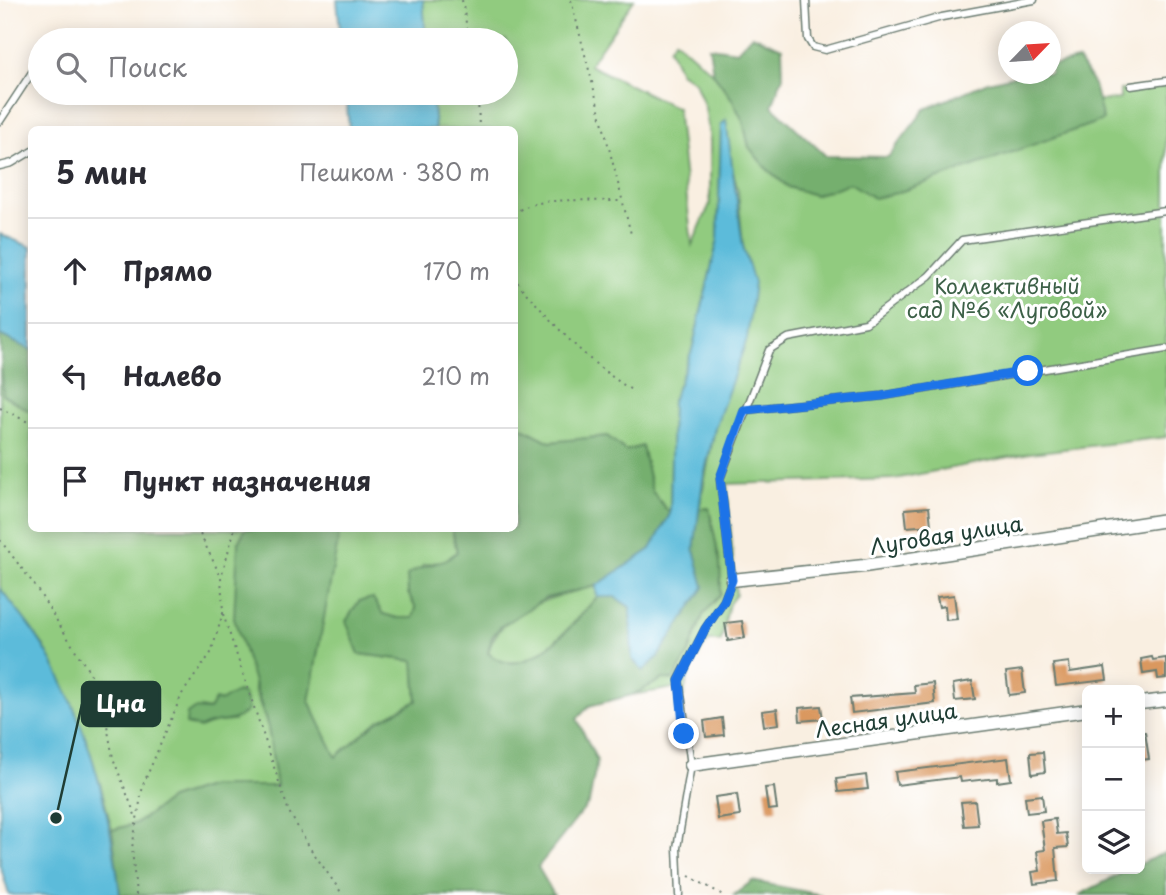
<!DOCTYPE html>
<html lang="ru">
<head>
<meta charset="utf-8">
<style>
	:root { --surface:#fff; --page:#f7f7f7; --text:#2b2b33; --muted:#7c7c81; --line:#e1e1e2 }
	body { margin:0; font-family:"Playpen Sans",sans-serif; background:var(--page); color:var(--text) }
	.controls { position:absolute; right:21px; bottom:21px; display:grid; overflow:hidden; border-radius:10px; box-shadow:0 4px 18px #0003 }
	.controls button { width:63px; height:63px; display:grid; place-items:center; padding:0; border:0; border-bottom:2px solid var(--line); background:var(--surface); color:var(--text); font:35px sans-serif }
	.compass { position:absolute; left:998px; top:21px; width:63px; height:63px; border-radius:50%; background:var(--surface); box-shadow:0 4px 18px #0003; rotate:65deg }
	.stop { position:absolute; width:21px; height:21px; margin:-16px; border:5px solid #1a73e8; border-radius:50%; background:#fff }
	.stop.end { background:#1a73e8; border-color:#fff; box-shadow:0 2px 7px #0008 }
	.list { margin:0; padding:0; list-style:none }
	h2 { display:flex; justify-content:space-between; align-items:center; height:91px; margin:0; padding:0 28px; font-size:30px }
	h2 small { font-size:23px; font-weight:400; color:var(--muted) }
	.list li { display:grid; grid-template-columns:46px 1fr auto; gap:21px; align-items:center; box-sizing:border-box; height:105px; padding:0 28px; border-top:2px solid var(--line) }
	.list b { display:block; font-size:26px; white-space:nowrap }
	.list em { font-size:23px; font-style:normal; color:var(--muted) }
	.icon { flex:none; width:38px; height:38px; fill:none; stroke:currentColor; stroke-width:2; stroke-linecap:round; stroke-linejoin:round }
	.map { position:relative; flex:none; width:1166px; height:895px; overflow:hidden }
	.search { position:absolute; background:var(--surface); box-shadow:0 4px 18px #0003; left:28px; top:28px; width:490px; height:77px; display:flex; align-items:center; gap:18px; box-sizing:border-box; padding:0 24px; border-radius:38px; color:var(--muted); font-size:26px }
	.panel { position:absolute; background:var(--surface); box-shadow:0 4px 18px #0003; left:28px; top:126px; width:490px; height:406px; border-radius:10px }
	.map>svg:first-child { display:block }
	.green { fill:#91cb7f; stroke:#58845a; stroke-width:2; fill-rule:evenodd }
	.forest { fill:#74af6e; stroke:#4a7651; stroke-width:2 }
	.water { fill:#5cbbda; stroke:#3e7c87; stroke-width:2 }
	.building { fill:#da985e }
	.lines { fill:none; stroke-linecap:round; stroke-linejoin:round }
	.lane-casing { stroke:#6b7b71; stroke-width:9 }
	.street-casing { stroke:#6b7b71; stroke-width:15 }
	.path { stroke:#6b7b71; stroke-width:2; stroke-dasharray:2 5; stroke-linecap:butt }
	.lane { stroke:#fff; stroke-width:6 }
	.street { stroke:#fff; stroke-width:12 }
	.route { stroke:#1a73e8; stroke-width:9 }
	.labels { text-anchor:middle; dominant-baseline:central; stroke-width:6; stroke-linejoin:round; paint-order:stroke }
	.park-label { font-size:21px; fill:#3c6047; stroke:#fff }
	.street-label { font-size:21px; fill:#1f3d34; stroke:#fff }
	.leader { fill:none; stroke:#1f3d34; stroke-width:2.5 }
	.callout-dot { fill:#1f3d34; stroke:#fff; stroke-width:2.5 }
	.callout { fill:#1f3d34; stroke:#1f3d34; stroke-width:2.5 }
	.callout-label { font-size:23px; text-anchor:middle; font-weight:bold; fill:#fff }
</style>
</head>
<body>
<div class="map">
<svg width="1166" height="895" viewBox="0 0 1166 895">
	<rect width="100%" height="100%" fill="#fff"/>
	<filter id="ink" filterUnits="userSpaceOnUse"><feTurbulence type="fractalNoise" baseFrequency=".0143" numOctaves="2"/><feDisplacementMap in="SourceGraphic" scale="14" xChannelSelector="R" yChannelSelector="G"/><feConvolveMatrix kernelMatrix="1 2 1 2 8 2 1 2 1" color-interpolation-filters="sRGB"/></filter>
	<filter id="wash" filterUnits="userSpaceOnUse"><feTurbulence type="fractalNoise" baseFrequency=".00686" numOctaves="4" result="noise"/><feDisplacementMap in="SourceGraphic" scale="28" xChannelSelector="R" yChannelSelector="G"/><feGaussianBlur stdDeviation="1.57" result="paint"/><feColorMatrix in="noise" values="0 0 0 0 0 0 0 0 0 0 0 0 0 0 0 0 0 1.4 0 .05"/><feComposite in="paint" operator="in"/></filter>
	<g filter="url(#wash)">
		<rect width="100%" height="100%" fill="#f9efe1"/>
		<!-- green -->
		<g class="green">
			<path d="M423,0h211l-45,65 88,43 15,137 18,-41v-63l-5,-33 -10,-26 -15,-10 -11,-24 6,-8 38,33 19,26 11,22 6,26 16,20 23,20 27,8 262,-92 43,-4v-9l46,-4v351l-136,16 -136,26 -167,5 9,111 -7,9 -8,37h-12c-13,16 -23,34 -25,55l-10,-8 -42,7 31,-16 25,-24 15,-40 18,-21 -1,-31 -11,-55 -10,1 16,-81 37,-151 -9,-31 -5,-55 -17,-66 -3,114 -26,111 -20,51 -2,113 -18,-23 -10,-45 -16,5 -19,-15 -57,6 -35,-18 -1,-294 -79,-1 -3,-36h74v-53h-80z"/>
			<path d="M0,370l26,39 5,3 1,116 213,1 -7,15 17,148 13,35 9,59h-66l-41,13 -33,24 -25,7 -12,-47 -56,-137 -44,-58zM221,701l13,20 -26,2 -7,-15 8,2z"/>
			<path d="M339,529h113l5,23 -9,8 -25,5 -15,28 8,16 -3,9h-16l-14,-4 -24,40 55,7 3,40 -39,20 -43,37 -26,-57z"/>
			<path d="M596,586l1,11c-23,26 -72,89 -109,56 11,-45 69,-57 108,-67z"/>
		</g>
		<!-- forest -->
		<g class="forest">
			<path d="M752,35l30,13 1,28 -11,30 54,50 62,1 37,-48 63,-27 34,-8h28l1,-8 27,-6 16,25 9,35 -206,73 -23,5 -24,-15 -35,12 -27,-8 -23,-20 -16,-20 -6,-26 -11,-22 -19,-26 -4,-26 28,4z"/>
			<path d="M0,335l31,15v62l-28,-17z"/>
			<path d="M515,424l35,18 57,-6 19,15 16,-5 10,45 18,23 -19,35 -55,37 -50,12 -46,29 -8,10 -4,16c37,34 86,-30 109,-56h18l15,10 2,52 11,12 14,-13 47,-71 -10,-37 5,-41 10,-1 11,55 1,31 -18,21 -15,40 -15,25 -10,-1 -31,16 -43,11 -12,13 20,42 -8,42 -51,64 16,28h-434l-8,-65 25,-7 33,-24 41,-13h66l-9,-59 -34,-109 4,-74 7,-15h95l-31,172 27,56 42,-36 39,-20 -3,-40 -55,-7 -13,-33 13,-20 14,-3 10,16 14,4h16l3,-10 -8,-15 -1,-18c19,-12 35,-10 50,-23l-5,-23 62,-1z"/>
			<path d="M237,692l7,2 4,16c-15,16 -32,8 -48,18l-14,-4 1,-10 7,-5 15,1 6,-10 6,1z"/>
			<path d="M1166,852v43h-87l51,-26h10v-5z"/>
			<path d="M752,881l70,14h-88z"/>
		</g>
		<!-- water -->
		<g class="water">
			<path d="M337,0h86l3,40h-85z"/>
			<path d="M346,93h86l3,36h-86z"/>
			<path d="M726,120l17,126 11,37 -7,56 -32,89 -12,52 -9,70 10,37 -47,71 -14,13 -11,-12 -2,-52 -15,-10h-18l-1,-11 55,-37 19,-35 2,-113 20,-51 26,-111 3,-114z"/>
			<path d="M0,234l31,13v103l-31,-15z"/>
			<path d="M0,588c15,20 32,39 45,61 44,75 65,160 75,246h-111l-9,-30z"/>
		</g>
		<g id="blocks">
			<!-- building -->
			<g class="building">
				<path d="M929,507l2,18 -24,2 -2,-18z"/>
				<path d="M954,595l3,24 -11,1 -1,-14 -6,1 -2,-10z"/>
				<path d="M742,621l3,17 -17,3 -3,-18z"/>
				<path d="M1152,657l1,3 13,-2v20l-8,1 -1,-7 -14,2 -2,-15z"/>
				<path d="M1069,662l1,10 35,-5 2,13 -51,6 -3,-22z"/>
				<path d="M1022,670l3,23 -16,2 -3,-23z"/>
				<path d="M972,681l3,18 -20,2 -2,-17z"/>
				<path d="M933,683l2,20 -83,10 -2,-15 65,-5 -1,-8z"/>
				<path d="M821,706l2,13 -23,2 -1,-13z"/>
				<path d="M777,709l2,15 -15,2 -2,-15z"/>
				<path d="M722,718l2,17 -18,2 -2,-16z"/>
				<path d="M1140,732h5l4,27 -9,1z"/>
				<path d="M1043,752l2,20 -13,2 -2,-21z"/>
				<path d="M1008,758l3,22 -14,2v-4l-36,4 -1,-5 -63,8 -2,-13z"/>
				<path d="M866,775l2,14 -30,3 -2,-13z"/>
				<path d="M774,787l3,22 -9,1 -3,-22z"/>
				<path d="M737,794l3,22 -22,3 -3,-22z"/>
				<path d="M1042,795l2,16 -17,2 -2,-16z"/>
				<path d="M975,801l3,24 -14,1 -3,-24z"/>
				<path d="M1055,819l2,15 9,-1 2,14 -13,1 3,33 -24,3 -2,-12 8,-1 -3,-20 8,-1 -4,-29z"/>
			</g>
		</g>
	</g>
	<g filter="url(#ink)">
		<use href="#blocks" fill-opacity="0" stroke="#6b7b71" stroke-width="2"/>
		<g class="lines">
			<defs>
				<g id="lane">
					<path d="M806,0l2,39 5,8 12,3 117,-33 92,-17"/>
					<path d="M1131,86l35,-5"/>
					<path d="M0,121l40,-61"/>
					<path d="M0,166l12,-3 20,-12"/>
					<path d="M744,410l138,-14 284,-47"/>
					<path d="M679,895l-2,-47 14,-83 -12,-85 26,-51 19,-28 8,-21 -12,-101 49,-129 19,-12 78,-15 63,-47 33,-36 204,-29"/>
				</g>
				<g id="street">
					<path d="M732,580l132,-14 302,-46"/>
					<path d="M1140,703l26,-3"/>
					<path d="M691,765l396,-55"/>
				</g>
			</defs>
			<!-- lane casing -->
			<use href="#lane" class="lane-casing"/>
			<!-- street casing -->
			<use href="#street" class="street-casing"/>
			<!-- path -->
			<g class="path">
				<path d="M462,0l7,40"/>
				<path d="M571,0l60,234"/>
				<path d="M478,93l1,37"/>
				<path d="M514,214c22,-20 78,-12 108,-13"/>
				<path d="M514,276c7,14 15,19 24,30 30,34 57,61 95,85"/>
				<path d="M0,408l32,16"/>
				<path d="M197,528l24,49"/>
				<path d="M0,540l33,43 60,95 11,31 9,49 22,57"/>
				<path d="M223,614l66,198 21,36 33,47"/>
				<path d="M689,876l34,19"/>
				<path d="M136,895l-4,-47 11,-63 39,-91 29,-41 12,-40 -2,-36 14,-49"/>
			</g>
			<!-- lane -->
			<use href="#lane" class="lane"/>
			<!-- street -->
			<use href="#street" class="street"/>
		</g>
	</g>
	<g class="lines" filter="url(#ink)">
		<!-- route -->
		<path class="route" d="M684,734l-5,-53 26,-52 19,-28 8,-21 -12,-102 24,-68 138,-14 146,-25"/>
	</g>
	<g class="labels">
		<!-- park labels -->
		<g class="park-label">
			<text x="1007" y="285">Коллективный<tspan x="1007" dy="24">сад №6 «Луговой»</tspan></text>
		</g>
		<!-- street labels -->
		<g class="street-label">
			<text transform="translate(946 534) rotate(-9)">Луговая улица</text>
			<text transform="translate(886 719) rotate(-8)">Лесная улица</text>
		</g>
	</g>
	<!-- callouts -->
	<path class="leader" d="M56 818L82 704"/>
	<circle class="callout-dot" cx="56" cy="818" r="7"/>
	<rect class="callout" x="82" y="682" width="78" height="44" rx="7"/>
	<g class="callout-label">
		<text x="121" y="712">Цна</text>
	</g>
</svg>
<div class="controls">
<button>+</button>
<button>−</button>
<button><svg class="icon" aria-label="layers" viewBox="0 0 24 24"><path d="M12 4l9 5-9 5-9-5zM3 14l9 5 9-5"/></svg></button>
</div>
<svg class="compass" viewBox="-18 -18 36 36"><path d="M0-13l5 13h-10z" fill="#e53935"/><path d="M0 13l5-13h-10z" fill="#7c7c81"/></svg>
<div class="stop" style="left:1028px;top:371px"></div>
<div class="stop end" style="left:684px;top:734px"></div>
<div class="search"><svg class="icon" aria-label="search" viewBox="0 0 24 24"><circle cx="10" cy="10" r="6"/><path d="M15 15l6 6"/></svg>Поиск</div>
<section class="panel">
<h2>5 мин<small>Пешком · 380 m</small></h2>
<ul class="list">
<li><svg class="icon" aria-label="ahead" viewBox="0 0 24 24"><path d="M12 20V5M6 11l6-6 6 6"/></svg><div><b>Прямо</b></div><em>170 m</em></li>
<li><svg class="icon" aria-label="left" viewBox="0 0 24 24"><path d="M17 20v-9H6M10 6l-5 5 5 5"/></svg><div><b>Налево</b></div><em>210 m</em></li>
<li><svg class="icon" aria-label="arrive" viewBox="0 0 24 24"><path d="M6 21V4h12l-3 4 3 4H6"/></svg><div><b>Пункт назначения</b></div></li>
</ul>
</section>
</div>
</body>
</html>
